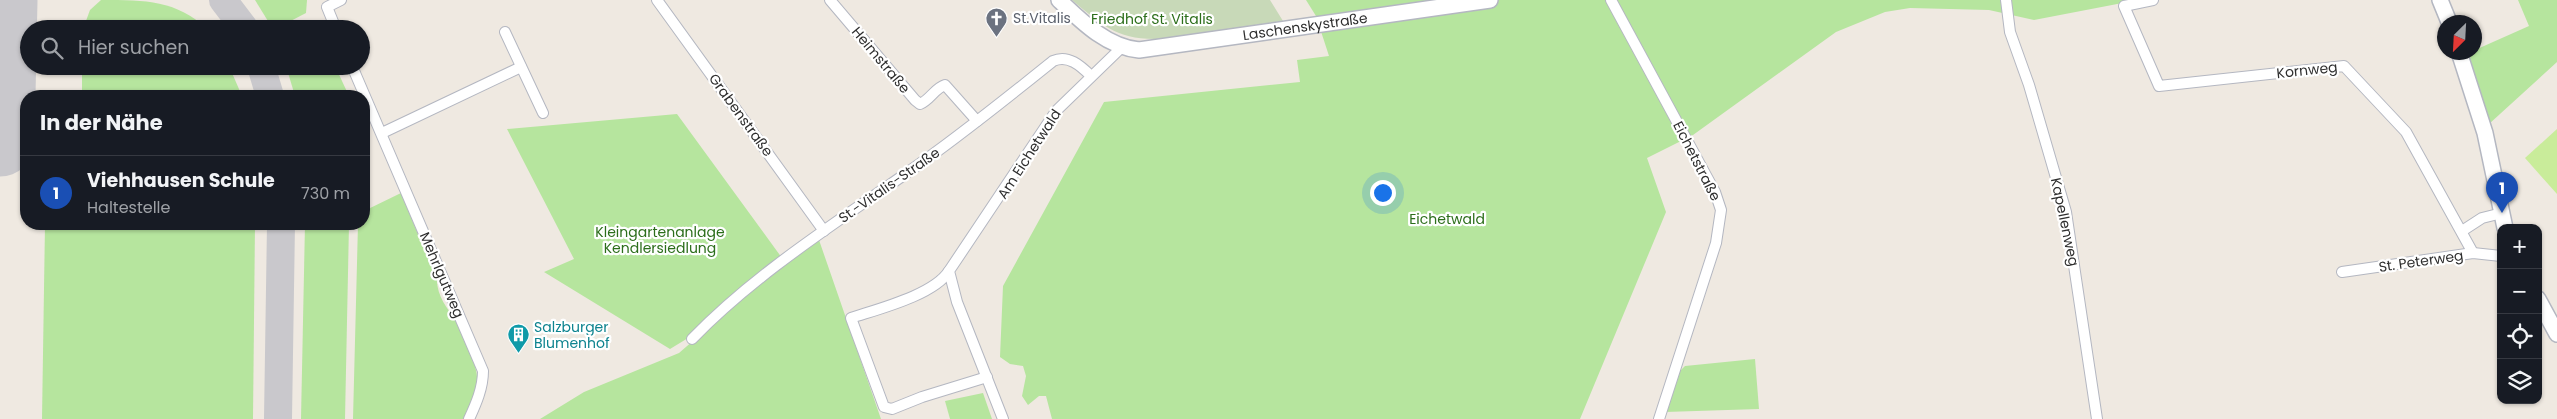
<!DOCTYPE html>
<html lang="de">
<head>
<meta charset="utf-8">
<style>
	:root { --surface:#171b24; --page:#242831; --text:#f1f3f6; --muted:#9ea1a6; --line:#363941; --accent:#d93025 }
	body { margin:0; font-family:Poppins,sans-serif; background:var(--page); color:var(--text) }
	.controls { position:absolute; right:15px; bottom:15px; display:grid; overflow:hidden; border-radius:10px; box-shadow:0 1px 4px #0004 }
	.controls button { width:45px; height:45px; display:grid; place-items:center; padding:0; border:0; border-bottom:1px solid var(--line); background:var(--surface); color:var(--text); font:25px sans-serif }
	.compass { position:absolute; left:2437px; top:15px; width:45px; height:45px; border-radius:50%; background:var(--surface); box-shadow:0 1px 4px #0004; rotate:204deg }
	.you { position:absolute; left:1382px; top:192px; width:18px; height:18px; margin:-12px; border:4px solid #fff; border-radius:50%; background:#1a73e8; box-shadow:0 0 0 8px #1a73e833 }
	.badge { display:grid; place-items:center; width:32px; height:32px; border-radius:50%; background:var(--accent); color:#fff; font-size:16px; font-weight:700 }
	.pin { position:absolute; translate:-50% -41px; filter:drop-shadow(0 1px 2px #0008) }
	.pin::after { content:''; position:absolute; top:26px; width:18px; height:15px; background:inherit; clip-path:polygon(0 0,100% 0,50% 100%) }
	.list { margin:0; padding:0; list-style:none }
	h2 { display:flex; justify-content:space-between; align-items:center; height:65px; margin:0; padding:0 20px; font-size:21px }
	h2 small { font-size:16px; font-weight:400; color:var(--muted) }
	.list li { display:grid; grid-template-columns:32px 1fr auto; gap:15px; align-items:center; box-sizing:border-box; height:75px; padding:0 20px; border-top:1px solid var(--line) }
	.list b { display:block; font-size:19px; white-space:nowrap }
	.list p { margin:0; font-size:16px; white-space:nowrap; color:var(--muted) }
	.list em { font-size:16px; font-style:normal; color:var(--muted) }
	.icon { flex:none; width:28px; height:28px; fill:none; stroke:currentColor; stroke-width:2; stroke-linecap:round; stroke-linejoin:round }
	.map { position:relative; flex:none; width:2557px; height:419px; overflow:hidden }
	.search { position:absolute; background:var(--surface); box-shadow:0 1px 4px #0004; left:20px; top:20px; width:350px; height:55px; display:flex; align-items:center; gap:12px; box-sizing:border-box; padding:0 18px; border-radius:28px; color:var(--muted); font-size:19px }
	.panel { position:absolute; background:var(--surface); box-shadow:0 1px 4px #0004; left:20px; top:90px; width:350px; height:140px; border-radius:20px }
	.map>svg:first-child { display:block }
	.green { fill:#b6e59e }
	.cemetery { fill:#c8d9b8 }
	.pitch { fill:#c9ec9a }
	.lines { fill:none; stroke-linecap:round; stroke-linejoin:round }
	.taxiway { stroke:#c9c8cc; stroke-width:28 }
	.runway { stroke:#c9c8cc; stroke-width:69 }
	.street-casing { stroke:#b4b7c1; stroke-width:12 }
	.secondary-casing { stroke:#b4b7c1; stroke-width:18 }
	.street { stroke:#fff; stroke-width:10 }
	.secondary { stroke:#fff; stroke-width:15 }
	.labels { text-anchor:middle; dominant-baseline:central; stroke-width:4.5; stroke-linejoin:round; paint-order:stroke }
	.worship-label { font-size:14px; fill:#5b616d; stroke:#fff; text-anchor:start }
	.park-label { font-size:14px; fill:#2c6e1b; stroke:#fff }
	.street-label { font-size:14px; fill:#2e2e2e; stroke:#fff }
	.culture-label { font-size:14px; fill:#0d838f; stroke:#fff; text-anchor:start }
</style>
</head>
<body>
<div class="map">
<svg width="2557" height="419" viewBox="0 0 2557 419">
	<rect width="100%" height="100%" fill="#efe9e1"/>
	<!-- green -->
	<g class="green">
		<path d="M101,0c47,0 73,0 107,29h-125l7,-19z"/>
		<path d="M255,0h52l-1,13 -27,14 -8,-1z"/>
		<path d="M1306,0h832l-104,20 -45,-10 -79,-2 -25,4 -49,20 -143,103 -46,23 19,54 -86,207h-528l-6,-23h-7l-11,9 -6,-9 4,-20 -3,-10 -13,-2 -10,-7 3,-71 101,-184 196,-20 -3,-22 32,-4 -13,-40z"/>
		<path d="M2518,0h39v62l-68,62 -23,-70 8,-2 1,-2 54,-24z"/>
		<path d="M82,66h147l13,30h-164l4,-2z"/>
		<path d="M286,66h49l14,30h-54z"/>
		<path d="M677,114l105,144 -89,77 -23,14 -126,-77 30,-13 -67,-130z"/>
		<path d="M401,193l36,87c0,16 10,28 19,41 5,7 8,17 11,25 15,33 13,40 -3,73h-111l5,-195h6v-13z"/>
		<path d="M45,224h210l-2,195h-211z"/>
		<path d="M305,224h44l-4,195h-44z"/>
		<path d="M819,240l62,179h-341l44,-27 95,-39 83,-72z"/>
		<path d="M1755,359l4,50 -94,3 14,-40 6,-6z"/>
		<path d="M983,393l9,26h-42l-5,-18z"/>
	</g>
	<!-- cemetery -->
	<path class="cemetery" d="M1072,0h198l13,21 -125,18c-41,1 -56,-14 -86,-39z"/>
	<!-- pitch -->
	<path class="pitch" d="M2557,129v65l-32,-36z"/>
	<g class="lines">
		<!-- taxiway -->
		<g class="taxiway">
			<path d="M223,0l22,29"/>
			<path d="M2,16l9,-16"/>
			<path d="M261,66l9,30"/>
			<path d="M278,419l3,-195"/>
		</g>
		<!-- runway -->
		<path class="runway" d="M0,142l3,-142"/>
		<defs>
			<g id="street">
				<path d="M657,0l167,231"/>
				<path d="M830,0l85,100 5,4c10,-4 15,-16 25,-19l32,36"/>
				<path d="M1611,0l104,192 6,18 -5,33 -57,176"/>
				<path d="M2006,0l4,32 19,53 37,127 31,207"/>
				<path d="M2153,0l-29,6 35,80 185,-20 62,66 67,121"/>
				<path d="M336,29l-9,-22 14,-7"/>
				<path d="M505,32l38,81"/>
				<path d="M352,66l131,305c0,17 -7,33 -14,48"/>
				<path d="M382,133l139,-66"/>
				<path d="M2462,231l20,-13 20,-5"/>
				<path d="M949,271c-15,24 -71,38 -98,47l33,89 8,2 30,-12 65,-20"/>
				<path d="M2342,272l131,-19 28,3"/>
				<path d="M692,339c64,-66 144,-116 219,-169 49,-34 96,-72 142,-109 15,-7 28,5 38,15"/>
				<path d="M1003,419l-46,-117 -8,-31 107,-160 65,-63"/>
			</g>
			<g id="secondary">
				<path id="s1" d="M1059,0c23,22 48,47 80,50l351,-50"/>
				<path d="M2440,0l9,22"/>
				<path d="M2459,52l26,81 20,95"/>
				<path d="M2538,299l19,35"/>
			</g>
		</defs>
		<!-- street casing -->
		<use href="#street" class="street-casing"/>
		<!-- secondary casing -->
		<use href="#secondary" class="secondary-casing"/>
		<!-- street -->
		<use href="#street" class="street"/>
		<!-- secondary -->
		<use href="#secondary" class="secondary"/>
	</g>
	<!-- icons -->
	<defs>
		<symbol id="church-pin" viewBox="-11 -11 22 30"><path d="M0 17L-7.5 6A9.5 9.5 0 1 1 7.5 6Z" fill="#6b7280" stroke="#fff"/><path d="M-1.2-6h2.4v3.5h3.3v2.4h-3.3V6h-2.4V-.1h-3.3v-2.4h3.3Z" fill="#fff"/></symbol>
		<symbol id="building-pin" viewBox="-11 -11 22 30"><path d="M0 17L-7.5 6A9.5 9.5 0 1 1 7.5 6Z" fill="#0f9aa8" stroke="#fff"/><path d="M-4-6H4V6H1V3H-1V6H-4ZM-2.5-4.3h1.7v1.8h-1.7ZM.8-4.3h1.7v1.8H.8ZM-2.5-1h1.7V.8h-1.7ZM.8-1h1.7V.8H.8Z" fill="#fff"/></symbol>
	</defs>
	<g fill-rule="evenodd">
		<use href="#church-pin" x="984" y="6" width="25" height="34"/>
		<use href="#building-pin" x="506" y="322" width="25" height="34"/>
	</g>
	<g class="labels">
		<!-- worship labels -->
		<g class="worship-label">
			<text x="1013" y="18">St.Vitalis</text>
		</g>
		<!-- park labels -->
		<g class="park-label">
			<text x="1152" y="19">Friedhof St. Vitalis</text>
			<text x="1447" y="219">Eichetwald</text>
			<text x="660" y="232">Kleingartenanlage<tspan x="660" dy="16">Kendlersiedlung</tspan></text>
		</g>
		<!-- street labels -->
		<g class="street-label">
			<text stroke="none"><textPath href="#s1" startOffset="264">Laschenskystraße</textPath></text>
			<text transform="translate(881 60) rotate(50)">Heimstraße</text>
			<text transform="translate(2307 70) rotate(-6)">Kornweg</text>
			<text transform="translate(741 115) rotate(54)">Grabenstraße</text>
			<text transform="translate(1029 154) rotate(-57)">Am Eichetwald</text>
			<text transform="translate(1697 161) rotate(63)">Eichetstraße</text>
			<text transform="translate(889 185) rotate(-35)">St.-Vitalis-Straße</text>
			<text transform="translate(2065 222) rotate(78)">Kapellenweg</text>
			<text transform="translate(2421 261) rotate(-8)">St. Peterweg</text>
			<text transform="translate(442 275) rotate(67)">Mehrlgutweg</text>
		</g>
		<!-- culture labels -->
		<g class="culture-label">
			<text x="534" y="327">Salzburger<tspan x="534" dy="16">Blumenhof</tspan></text>
		</g>
	</g>
</svg>
<div class="controls">
<button>+</button>
<button>−</button>
<button><svg class="icon" aria-label="locate" viewBox="0 0 24 24"><circle cx="12" cy="12" r="6"/><path d="M12 2v4M12 18v4M2 12h4M18 12h4"/></svg></button>
<button><svg class="icon" aria-label="layers" viewBox="0 0 24 24"><path d="M12 4l9 5-9 5-9-5zM3 14l9 5 9-5"/></svg></button>
</div>
<svg class="compass" viewBox="-18 -18 36 36"><path d="M0-13l5 13h-10z" fill="#e53935"/><path d="M0 13l5-13h-10z" fill="#9ea1a6"/></svg>
<div class="you"></div>
<div class="pin badge" style="left:2502px;top:213px;background:#1a4fb4">1</div>
<div class="search"><svg class="icon" aria-label="search" viewBox="0 0 24 24"><circle cx="10" cy="10" r="6"/><path d="M15 15l6 6"/></svg>Hier suchen</div>
<section class="panel">
<h2>In der Nähe<small></small></h2>
<ul class="list">
<li><span class="badge" style="background:#1a4fb4">1</span><div><b>Viehhausen Schule</b><p>Haltestelle</p></div><em>730 m</em></li>
</ul>
</section>
</div>
</body>
</html>
